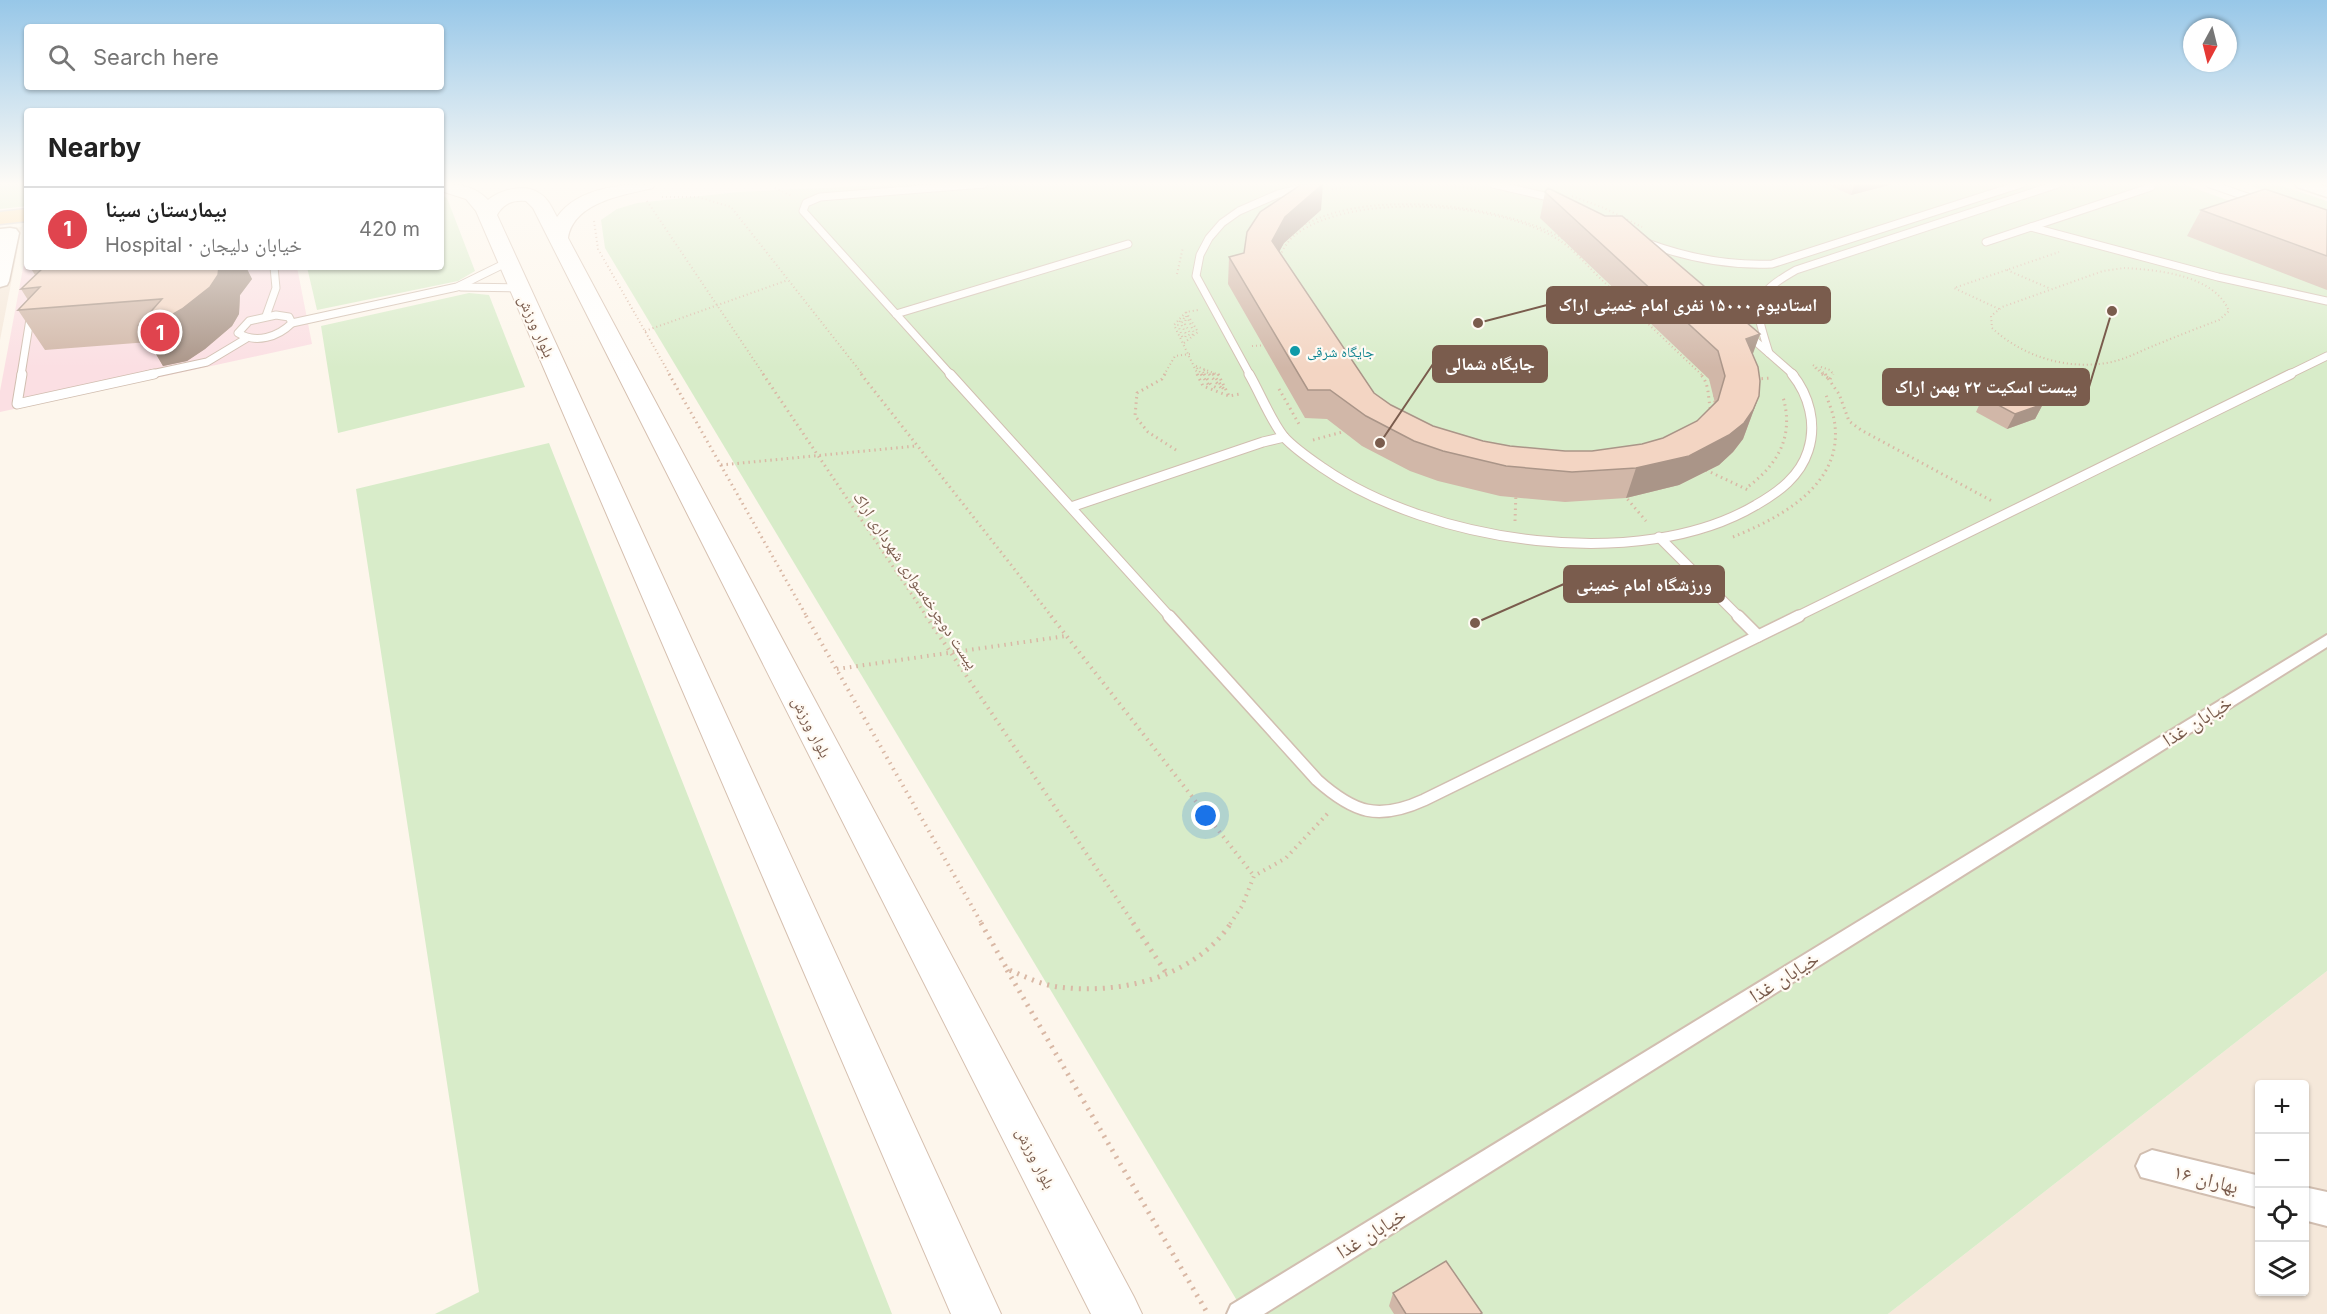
<!DOCTYPE html>
<html lang="en">
<head>
<meta charset="utf-8">
<style>
	:root { --surface:#fff; --page:#f2f2f2; --text:#222; --muted:#767676; --line:#e0e0e0; --accent:#e76f51 }
	body { margin:0; font-family:Inter,"Noto Naskh Arabic",sans-serif; background:var(--page); color:var(--text) }
	.controls { position:absolute; right:18px; bottom:18px; display:grid; overflow:hidden; border-radius:6px; box-shadow:0 2px 4px #0004 }
	.controls button { width:54px; height:54px; display:grid; place-items:center; padding:0; border:0; border-bottom:2px solid var(--line); background:var(--surface); color:var(--text); font:30px sans-serif }
	.compass { position:absolute; left:2183px; top:18px; width:54px; height:54px; border-radius:50%; background:var(--surface); box-shadow:0 2px 4px #0004; rotate:187deg }
	.you { position:absolute; left:1206px; top:816px; width:21px; height:21px; margin:-15px; border:4px solid #fff; border-radius:50%; background:#1a73e8; box-shadow:0 0 0 9px #1a73e833 }
	.badge { display:grid; place-items:center; width:39px; height:39px; border-radius:50%; background:var(--accent); color:#fff; font-size:20px; font-weight:700 }
	.pin { position:absolute; translate:-50% -50%; border:3px solid #fff; box-shadow:0 2px 6px #0006 }
	.list { margin:0; padding:0; list-style:none }
	h2 { display:flex; justify-content:space-between; align-items:center; height:78px; margin:0; padding:0 24px; font-size:26px }
	h2 small { font-size:20px; font-weight:400; color:var(--muted) }
	.list li { display:grid; grid-template-columns:39px 1fr auto; gap:18px; align-items:center; box-sizing:border-box; height:84px; padding:0 24px; border-top:2px solid var(--line) }
	.list b { display:block; font-size:22px; white-space:nowrap }
	.list p { margin:0; font-size:20px; white-space:nowrap; color:var(--muted) }
	.list em { font-size:20px; font-style:normal; color:var(--muted) }
	.icon { flex:none; width:33px; height:33px; fill:none; stroke:currentColor; stroke-width:2; stroke-linecap:round; stroke-linejoin:round }
	.map { position:relative; flex:none; width:2327px; height:1314px; overflow:hidden }
	.search { position:absolute; background:var(--surface); box-shadow:0 2px 4px #0004; left:24px; top:24px; width:420px; height:66px; display:flex; align-items:center; gap:15px; box-sizing:border-box; padding:0 21px; border-radius:6px; color:var(--muted); font-size:22px }
	.panel { position:absolute; background:var(--surface); box-shadow:0 2px 4px #0004; left:24px; top:108px; width:420px; height:162px; border-radius:6px }
	.map>svg:first-child { display:block }
	.residential { fill:#f5e8da; fill-rule:evenodd }
	.medical { fill:#fbdfe3 }
	.green { fill:#d8ecc9 }
	.lines { fill:none; stroke-linecap:round; stroke-linejoin:round }
	.service-far2-casing { stroke:#d1beb0; stroke-width:9 }
	.service-far1-casing { stroke:#d1beb0; stroke-width:11 }
	.service-casing { stroke:#d1beb0; stroke-width:14 }
	.pedestrian-casing { stroke:#d1beb0; stroke-width:4 }
	.minor-casing { stroke:#d1beb0; stroke-width:4 }
	.tertiary-casing { stroke:#d1beb0; stroke-width:3 }
	.secondary-casing { stroke:#d6c0b0; stroke-width:2 }
	.primary-casing { stroke:#dad1cd; stroke-width:3 }
	.path-far3 { stroke:#d9b8a5; stroke-width:2; stroke-dasharray:1 3; stroke-linecap:butt }
	.path-far2 { stroke:#d9b8a5; stroke-width:3; stroke-dasharray:1.5 4; stroke-linecap:butt }
	.path-far1 { stroke:#d9b8a5; stroke-width:4; stroke-dasharray:1.5 5; stroke-linecap:butt }
	.path { stroke:#d9b8a5; stroke-width:5; stroke-dasharray:2 6; stroke-linecap:butt }
	.service-far2 { stroke:#fff; stroke-width:7 }
	.service-far1 { stroke:#fff; stroke-width:9 }
	.service { stroke:#fff; stroke-width:11 }
	.pedestrian { fill:#fff; fill-rule:evenodd }
	.minor { fill:#fff; fill-rule:evenodd }
	.tertiary { fill:#fff; fill-rule:evenodd }
	.secondary { fill:#fff; fill-rule:evenodd }
	.primary { fill:#fbd9a5; fill-rule:evenodd }
	.wall { fill:#d1b7a8 }
	.shaded-wall { fill:#aa9588 }
	.building { fill:#f3d5c3; stroke:#aa9588; stroke-width:1.5 }
	.culture-dot { fill:#0f9aa8; stroke:#fffaf3; stroke-width:2 }
	.labels { text-anchor:middle; dominant-baseline:central; stroke-width:4.5; stroke-linejoin:round; paint-order:stroke }
	.far-culture-label { font-size:14px; fill:#0d838f; stroke:#fffaf3; text-anchor:start }
	.street-label { font-size:16px; fill:#7a5c4d; stroke:#fffaf3 }
	.near-street-label { font-size:20px; fill:#7a5c4d; stroke:#fffaf3 }
	.leader { fill:none; stroke:#7a5c4d; stroke-width:2 }
	.callout-dot { fill:#7a5c4d; stroke:#fffaf3; stroke-width:2 }
	.callout { fill:#7a5c4d; stroke:#7a5c4d; stroke-width:2 }
	.callout-label { font-size:18px; text-anchor:middle; font-weight:bold; fill:#fff }
</style>
</head>
<body>
<div class="map">
<svg width="2327" height="1314" viewBox="0 0 2327 1314">
	<rect width="100%" height="100%" fill="#fdf6ec"/>
	<!-- residential -->
	<g class="residential">
		<path d="M22,227l-22,113v-111z"/>
		<path d="M2327,971v343h-439zM2260,1084h44v208h-44z"/>
	</g>
	<!-- medical -->
	<path class="medical" d="M27,247v20h270l15,77 -312,68v-21z"/>
	<!-- green -->
	<g class="green">
		<path d="M0,184h27v22l-27,3z"/>
		<path d="M908,184h1275l144,52v735l-439,343h-643l-640,-1066 -4,-28 16,-11 20,-6 101,-11z"/>
		<path d="M2245,184h31l51,17v11z"/>
		<path d="M441,195l6,3 28,73 -17,10 -141,29 -10,-43h134z"/>
		<path d="M469,293l20,2 36,92 -187,46 -17,-107z"/>
		<path d="M549,443l343,871h-457l44,-22 -123,-803z"/>
	</g>
	<g class="lines">
		<defs>
			<g id="service-far2">
				<path d="M1493,184l64,15"/>
				<path d="M2210,184l46,16"/>
				<path d="M2031,227l187,50 109,24"/>
				<path d="M1986,242l165,-55"/>
				<path d="M1647,243c41,15 81,23 125,21l249,-80"/>
				<path d="M461,287l59,1"/>
				<path d="M896,314l232,-70"/>
				<path d="M276,315l13,2 3,6c-14,14 -36,21 -54,10l11,-12z"/>
				<path d="M266,316l10,-28 -2,-21"/>
				<path d="M292,323l165,-36 51,-25"/>
				<path d="M1746,333l48,42"/>
				<path d="M1769,353c-15,-48 -19,-57 27,-83l262,-86"/>
				<path d="M21,375l10,-62"/>
				<path d="M147,375l60,-13 40,-24"/>
				<path d="M951,375l-148,-164 3,-8 14,-6 164,-13"/>
				<path d="M1250,375l-54,-99 4,-21 9,-17 13,-15 17,-12 39,-17 40,-10"/>
				<path d="M2288,375l39,-19"/>
			</g>
			<g id="service-far1">
				<path d="M22,374l-5,30 137,-30"/>
				<path d="M950,374l220,243"/>
				<path d="M1249,374c11,19 22,47 35,63 11,12 26,22 39,31 108,75 317,106 433,37 23,-13 44,-29 52,-54 9,-27 1,-56 -16,-77"/>
				<path d="M1071,507l192,-65 21,-5"/>
				<path d="M1659,537l80,80"/>
				<path d="M1796,617l495,-243"/>
			</g>
			<g id="service">
				<path d="M1169,616l148,164c37,33 61,41 107,20l375,-184"/>
				<path d="M1738,616l20,20"/>
			</g>
			<path id="pedestrian" d="M2327,635v12l-1063,667h-37l4,-9z"/>
			<g id="minor">
				<path d="M2152,1150l108,26v32l-119,-31 -5,-11 5,-11z"/>
				<path d="M2304,1187l23,5v34l-23,-6z"/>
			</g>
			<g id="tertiary">
				<path d="M2295,184h24l8,3v10l-30,-10z"/>
				<path d="M10,228l6,1 3,4 -10,48 -2,4 -7,2v-58z"/>
			</g>
			<path id="secondary" d="M441,184c18,0 34,2 47,16 12,-10 37,-17 51,-7 9,5 13,15 18,24 21,-30 66,-33 98,-33l-2,4c-30,7 -79,14 -85,50l566,1059 8,17h-51l-558,-1106 -7,-7c-13,-1 -22,2 -29,14l504,1099h-50l-475,-1103 -10,-12 -25,-8z"/>
			<path id="primary" d="M27,209v12l-27,3v-12z"/>
		</defs>
		<!-- service-far2 casing -->
		<use href="#service-far2" class="service-far2-casing"/>
		<!-- service-far1 casing -->
		<use href="#service-far1" class="service-far1-casing"/>
		<!-- service casing -->
		<use href="#service" class="service-casing"/>
		<!-- pedestrian casing -->
		<use href="#pedestrian" class="pedestrian-casing"/>
		<!-- minor casing -->
		<use href="#minor" class="minor-casing"/>
		<!-- tertiary casing -->
		<use href="#tertiary" class="tertiary-casing"/>
		<!-- secondary casing -->
		<use href="#secondary" class="secondary-casing"/>
		<!-- primary casing -->
		<use href="#primary" class="primary-casing"/>
		<!-- path-far3 -->
		<g class="path-far3">
			<path d="M1435,184l44,5"/>
			<path d="M775,188l17,8"/>
			<path d="M2074,188l11,-4"/>
			<path d="M1332,189l44,-5"/>
			<path d="M1572,196l32,12 38,19"/>
			<path d="M662,197h36l33,10 132,168"/>
			<path d="M647,201l117,174"/>
			<path d="M594,221l4,28 72,126"/>
			<path d="M2124,268c35,2 90,7 105,43l-10,9c-24,9 -49,19 -73,29 -11,5 -22,10 -34,13 -43,9 -89,-5 -120,-34l-1,-12 11,-9 101,-36z"/>
			<path d="M2007,270l44,19"/>
			<path d="M1177,274l6,-27"/>
			<path d="M1999,309l-45,-21 105,-36"/>
			<path d="M1186,316l-1,8 5,9 -2,4"/>
			<path d="M1187,316l7,17 -3,3"/>
			<path d="M1184,318l-3,6 5,10 -1,5"/>
			<path d="M1180,321l-2,4 5,14"/>
			<path d="M645,331l143,-51"/>
			<path d="M1184,343l14,-11 -12,-20"/>
			<path d="M1252,346l16,-1"/>
			<path d="M1813,365l14,10"/>
			<path d="M1196,366l23,9"/>
			<path d="M1821,367l9,3 4,5"/>
			<path d="M1197,368l5,7"/>
			<path d="M1815,368l9,7"/>
			<path d="M1204,370l6,5"/>
			<path d="M1203,372l2,3"/>
			<path d="M1213,373l1,2"/>
			<path d="M1164,375l11,-19 15,-2"/>
			<path d="M1198,375l-24,-50 12,-13 12,-2"/>
			<path d="M1337,375l-67,-105c5,-13 9,-25 20,-35 58,-50 210,-32 272,3 16,9 30,27 43,40 35,32 69,65 103,97"/>
			<path d="M1343,375l-68,-105c4,-13 9,-26 20,-35 57,-44 206,-33 264,5 16,10 30,28 44,41 33,31 66,63 99,94"/>
		</g>
		<!-- path-far2 -->
		<g class="path-far2">
			<path d="M669,374l138,243"/>
			<path d="M763,374l164,243"/>
			<path d="M861,374l191,243"/>
			<path d="M1165,374l-3,5 -25,14 -2,23 13,16 31,20"/>
			<path d="M1197,374l6,12 26,10 11,-2"/>
			<path d="M1201,374l9,13"/>
			<path d="M1204,374l7,11 6,3"/>
			<path d="M1209,374l14,16"/>
			<path d="M1213,374l12,17"/>
			<path d="M1218,374l11,22"/>
			<path d="M1336,374c16,27 31,51 59,68 32,19 71,30 108,35 54,8 180,10 207,-48 5,-10 7,-15 5,-26 -1,-11 0,-22 -9,-29"/>
			<path d="M1342,374c12,19 23,40 40,54 67,56 237,69 307,17 11,-7 23,-24 21,-38 -2,-11 -1,-25 -10,-33"/>
			<path d="M1822,374l6,4"/>
			<path d="M1825,374l14,20 10,27 12,9 131,71"/>
			<path d="M1756,379l16,-1"/>
			<path d="M1830,379l3,-5"/>
			<path d="M1279,389l20,35"/>
			<path d="M1313,440l33,-9"/>
			<path d="M721,465l195,-19"/>
			<path d="M1706,470l42,20"/>
			<path d="M1749,486c30,-23 45,-51 34,-89"/>
			<path d="M1624,495l22,26"/>
			<path d="M1515,521l1,-29"/>
			<path d="M1733,537c49,-20 113,-54 101,-118 -2,-9 -6,-18 -9,-27"/>
		</g>
		<!-- path-far1 -->
		<g class="path-far1">
			<path d="M806,616l176,308"/>
			<path d="M926,616l208,308"/>
			<path d="M1051,616l203,260"/>
			<path d="M837,669l229,-33"/>
			<path d="M1230,924l12,-18 12,-30 32,-18 43,-46"/>
		</g>
		<!-- path -->
		<g class="path">
			<path d="M981,923l26,46c17,7 34,16 52,18 62,8 136,-10 172,-64"/>
			<path d="M1133,923l34,51"/>
			<path d="M1007,970l201,344"/>
		</g>
		<!-- service-far2 -->
		<use href="#service-far2" class="service-far2"/>
		<!-- service-far1 -->
		<use href="#service-far1" class="service-far1"/>
		<!-- service -->
		<use href="#service" class="service"/>
		<!-- pedestrian -->
		<use href="#pedestrian" class="pedestrian"/>
		<!-- minor -->
		<use href="#minor" class="minor"/>
		<!-- tertiary -->
		<use href="#tertiary" class="tertiary"/>
		<!-- secondary -->
		<use href="#secondary" class="secondary"/>
		<!-- primary -->
		<use href="#primary" class="primary"/>
	</g>
	<!-- wall -->
	<g class="wall">
		<path d="M1826,184h67l-42,11z"/>
		<path d="M1545,192l215,142 -8,20 7,42 -16,43 -10,13 -14,13 -40,20 -53,13 -61,4 -65,-6 -62,-15 -28,-10 -48,-25 -35,-27 -22,-1 -77,-134 1,-27 15,-4 77,-43 -37,33 -5,8 95,142 17,12 42,21 50,15 27,5 55,5h27l50,-7 21,-6 34,-17 18,-18 -6,-24 -169,-161z"/>
		<path d="M2201,210h126v80l-140,-54z"/>
		<path d="M30,267h216l6,12 -12,16 -1,19 -7,12 -27,23 -18,12 -24,5 -14,-24 -104,8 -27,-40 10,-10 -7,-11 14,-14z"/>
		<path d="M1983,397l60,7 -8,15 -28,10 -31,-17z"/>
		<path d="M1393,1293l88,21h-87l-5,-8z"/>
	</g>
	<!-- shaded-wall -->
	<g class="shaded-wall">
		<path d="M1323,184l-2,26 -37,33 -13,24 1,-26 13,-24z"/>
		<path d="M1855,184h38l-42,11z"/>
		<path d="M219,267h27l6,12 -12,16 -1,19 -7,12 -27,23 -18,12 -24,5 -24,-41z"/>
		<path d="M1760,334l-10,28 -4,-23z"/>
		<path d="M1759,396l-16,43 -10,13 -14,13 -40,20 -53,13 10,-30z"/>
		<path d="M2043,404l-8,15 -28,10 8,-15z"/>
	</g>
	<!-- building -->
	<g class="building">
		<path d="M1302,184h21l-38,33 -13,24 102,152 17,12 42,21 50,15 27,5 55,5h27l50,-7 21,-6 34,-17 21,-21 7,-24 -7,-25 -173,-159 3,-4 57,28h17l138,118 -14,5 12,28 2,14 -1,15 -6,14 -9,13 -15,12 -40,21 -53,12 -64,4 -66,-6 -63,-15 -29,-10 -48,-25 -36,-26h-22l-79,-133 15,-4 3,-21 13,-20z"/>
		<path d="M2265,189l62,21v46l-126,-46z"/>
		<path d="M44,267h175l-1,8 -8,12 -28,22 -19,11 -24,5 23,-26 -144,11 22,-23 -19,2z"/>
		<path d="M2011,387l32,17 -28,10 -32,-17z"/>
		<path d="M1446,1261l36,52 -2,1h-74l-13,-21z"/>
	</g>
	<!-- sky -->
	<linearGradient id="sky" x2="0" y2="1"><stop stop-color="#97c7e8"/><stop offset="0.5" stop-color="#fefbf6"/><stop offset="1" stop-color="#fefbf6" stop-opacity="0"/></linearGradient>
	<rect width="2327" height="368" fill="url(#sky)"/>
	<!-- markers -->
	<circle class="culture-dot" cx="1295" cy="351" r="6"/>
	<g class="labels">
		<!-- far-culture labels -->
		<g class="far-culture-label">
			<text x="1307" y="351">جایگاه شرقی</text>
		</g>
		<!-- street labels -->
		<g class="street-label">
			<text transform="translate(537 326) rotate(66)">بلوار ورزش</text>
			<text transform="translate(916 580) rotate(56)">پیست دوچرخه‌سواری شهرداری اراک</text>
			<text transform="translate(812 727) rotate(63)">بلوار ورزش</text>
			<text transform="translate(1036 1158) rotate(63)">بلوار ورزش</text>
		</g>
		<!-- near-street labels -->
		<g class="near-street-label">
			<text transform="translate(2197 721) rotate(-32)">خیابان غذا</text>
			<text transform="translate(1784 977) rotate(-32)">خیابان غذا</text>
			<text transform="translate(2206 1179) rotate(14)">بهاران ۱۶</text>
			<text transform="translate(1371 1233) rotate(-32)">خیابان غذا</text>
		</g>
	</g>
	<!-- callouts -->
	<path class="leader" d="M1478 323L1547 305M1380 443L1433 364M2112 311L2089 387M1475 623L1564 584"/>
	<g class="callout-dot">
		<circle cx="1478" cy="323" r="6"/>
		<circle cx="1380" cy="443" r="6"/>
		<circle cx="2112" cy="311" r="6"/>
		<circle cx="1475" cy="623" r="6"/>
	</g>
	<g class="callout">
		<rect x="1547" y="287" width="283" height="36" rx="6"/>
		<rect x="1433" y="346" width="114" height="36" rx="6"/>
		<rect x="1883" y="369" width="206" height="36" rx="6"/>
		<rect x="1564" y="566" width="160" height="36" rx="6"/>
	</g>
	<g class="callout-label">
		<text x="1688" y="311">استادیوم ۱۵۰۰۰ نفری امام خمینی اراک</text>
		<text x="1490" y="370">جایگاه شمالی</text>
		<text x="1986" y="393">پیست اسکیت ۲۲ بهمن اراک</text>
		<text x="1644" y="591">ورزشگاه امام خمینی</text>
	</g>
</svg>
<div class="controls">
<button>+</button>
<button>−</button>
<button><svg class="icon" aria-label="locate" viewBox="0 0 24 24"><circle cx="12" cy="12" r="6"/><path d="M12 2v4M12 18v4M2 12h4M18 12h4"/></svg></button>
<button><svg class="icon" aria-label="layers" viewBox="0 0 24 24"><path d="M12 4l9 5-9 5-9-5zM3 14l9 5 9-5"/></svg></button>
</div>
<svg class="compass" viewBox="-18 -18 36 36"><path d="M0-13l5 13h-10z" fill="#e53935"/><path d="M0 13l5-13h-10z" fill="#767676"/></svg>
<div class="you"></div>
<div class="pin badge" style="left:160px;top:332px;background:#e0444e">1</div>
<div class="search"><svg class="icon" aria-label="search" viewBox="0 0 24 24"><circle cx="10" cy="10" r="6"/><path d="M15 15l6 6"/></svg>Search here</div>
<section class="panel">
<h2>Nearby<small></small></h2>
<ul class="list">
<li><span class="badge" style="background:#e0444e">1</span><div><b>بیمارستان سینا</b><p>Hospital · خیابان دلیجان</p></div><em>420 m</em></li>
</ul>
</section>
</div>
</body>
</html>
